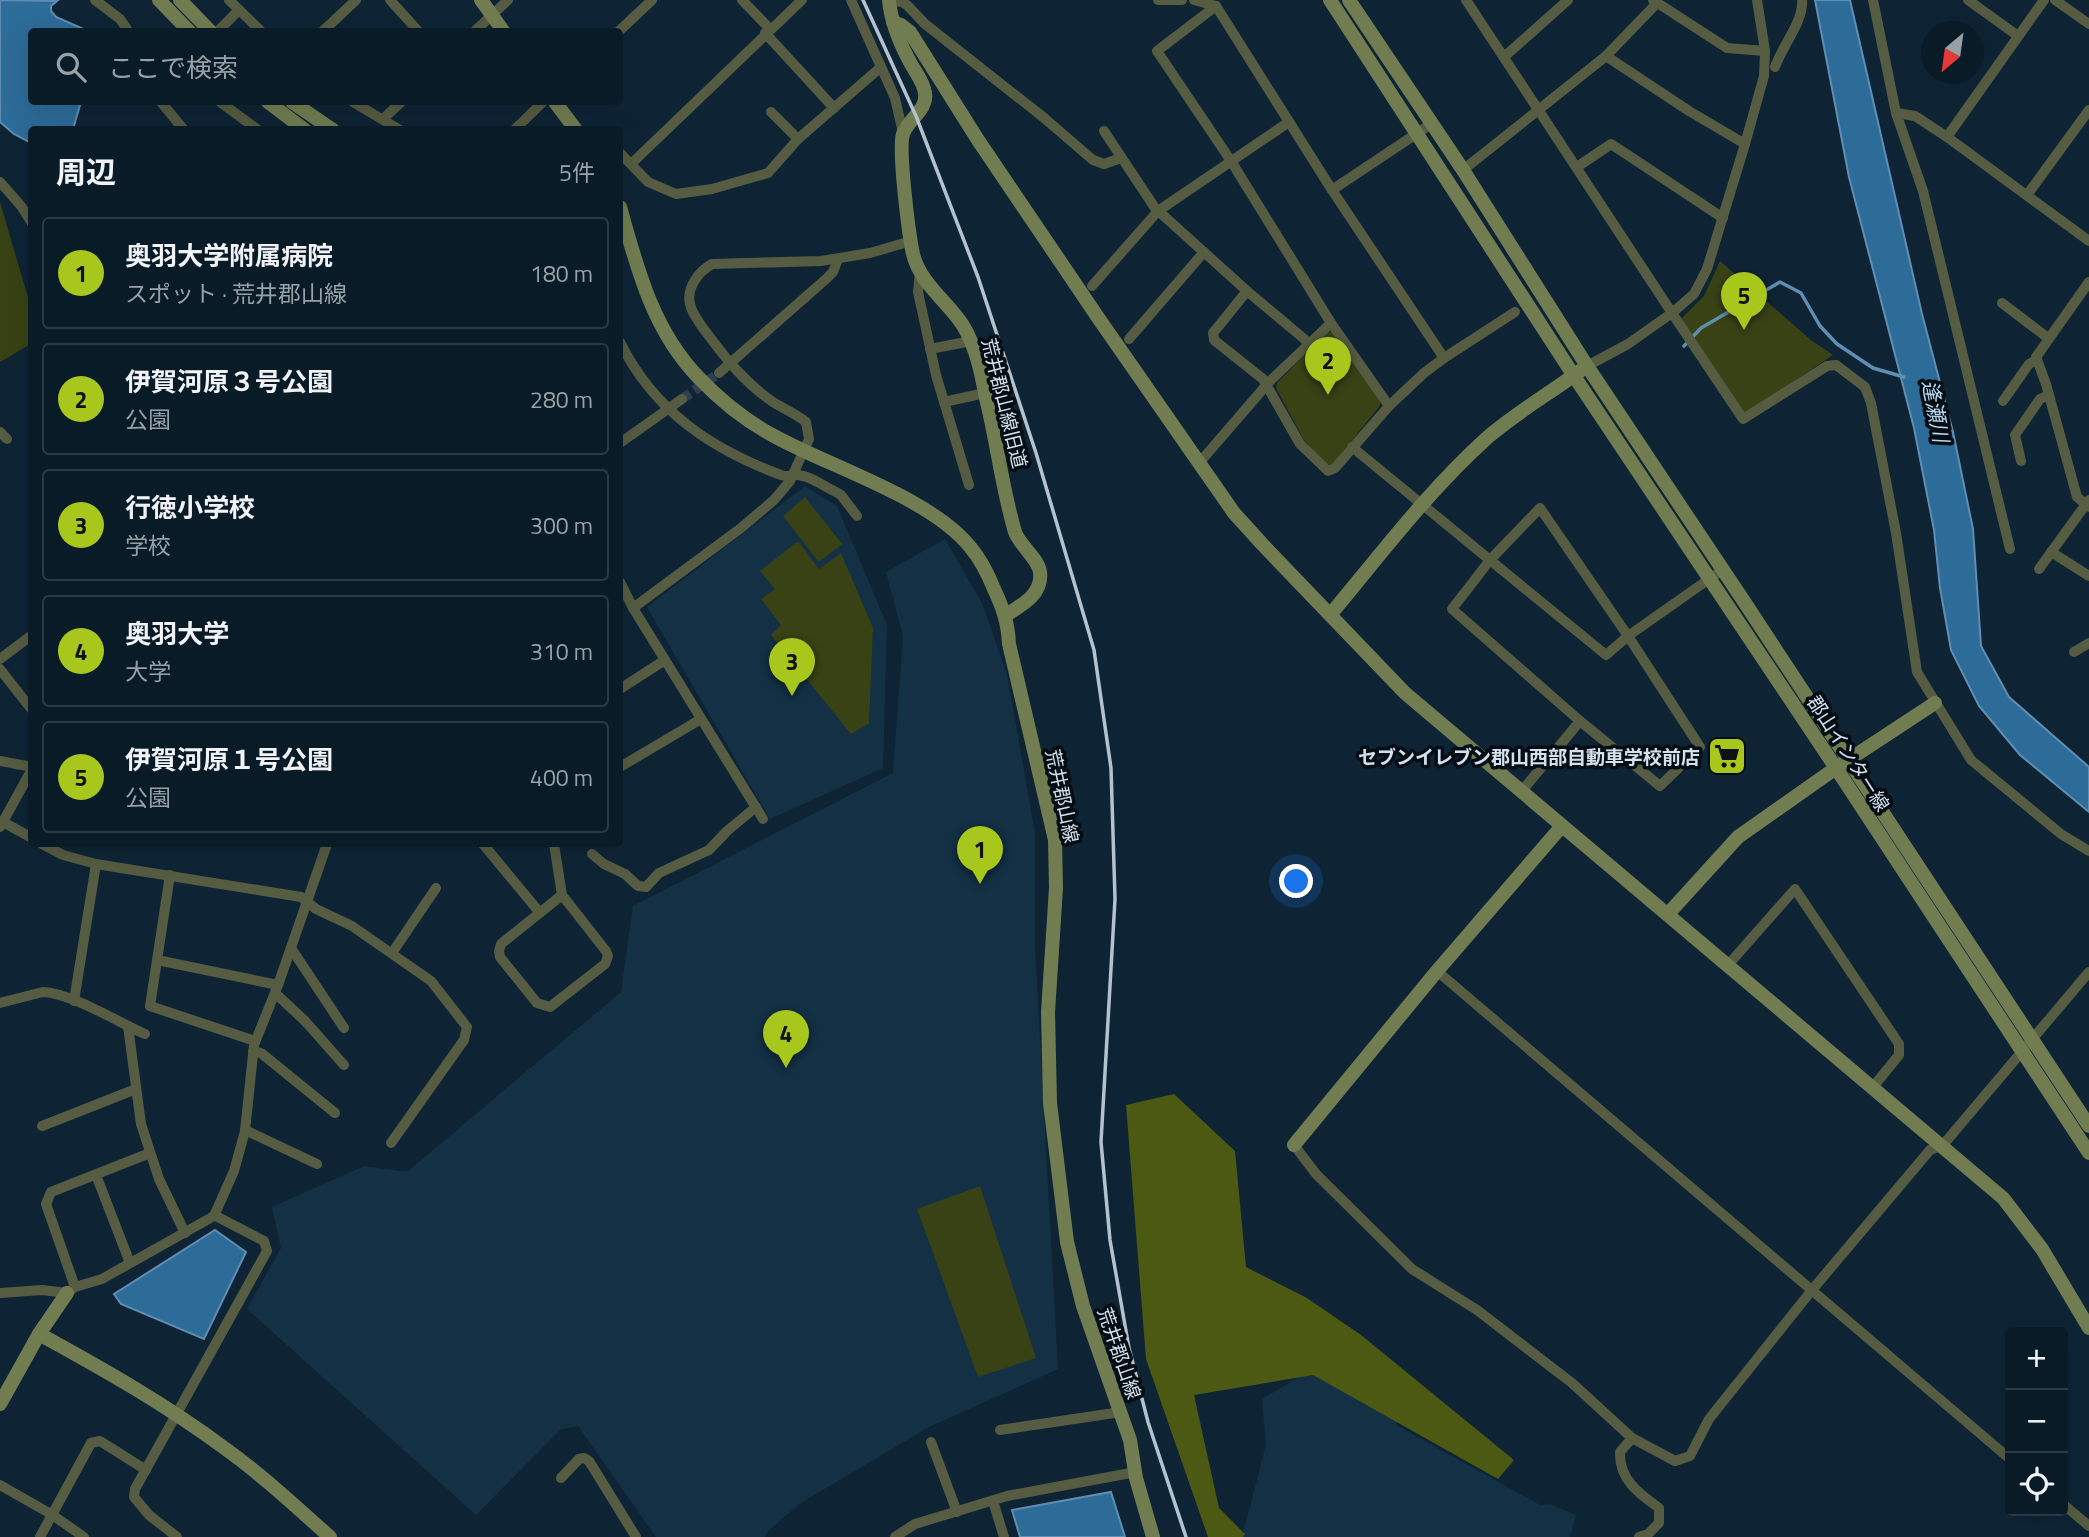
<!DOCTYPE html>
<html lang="ja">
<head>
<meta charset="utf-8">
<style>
	:root { --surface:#0a1b28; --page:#132430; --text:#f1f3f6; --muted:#99a1a8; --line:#2a3945; --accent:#a8c71d }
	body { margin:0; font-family:"Titillium Web","Noto Sans JP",sans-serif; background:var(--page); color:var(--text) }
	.controls { position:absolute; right:21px; bottom:21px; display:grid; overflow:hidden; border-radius:7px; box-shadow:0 7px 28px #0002 }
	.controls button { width:63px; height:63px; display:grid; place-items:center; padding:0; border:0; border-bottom:2px solid var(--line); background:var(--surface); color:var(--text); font:35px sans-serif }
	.compass { position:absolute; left:1921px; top:21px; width:63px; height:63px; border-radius:50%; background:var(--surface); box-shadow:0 7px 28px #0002; rotate:209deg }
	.you { position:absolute; left:1297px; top:882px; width:24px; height:24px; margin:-18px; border:5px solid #fff; border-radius:50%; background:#1a73e8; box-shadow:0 0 0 10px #1a73e833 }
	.badge { display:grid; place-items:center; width:46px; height:46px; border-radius:50%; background:var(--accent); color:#111; font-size:23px; font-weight:700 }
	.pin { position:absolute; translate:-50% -58px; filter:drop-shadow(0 2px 4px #0008) }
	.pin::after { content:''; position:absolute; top:37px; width:24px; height:21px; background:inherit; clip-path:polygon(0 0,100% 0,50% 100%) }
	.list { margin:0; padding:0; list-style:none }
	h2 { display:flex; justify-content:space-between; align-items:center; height:91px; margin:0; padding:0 28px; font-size:30px }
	h2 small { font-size:23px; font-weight:400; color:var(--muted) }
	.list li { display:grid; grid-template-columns:46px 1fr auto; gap:21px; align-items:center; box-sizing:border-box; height:112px; margin:0 14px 14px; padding:0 14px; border:2px solid var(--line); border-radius:7px }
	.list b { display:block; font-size:26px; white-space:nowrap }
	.list p { margin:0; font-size:23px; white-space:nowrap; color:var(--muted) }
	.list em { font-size:23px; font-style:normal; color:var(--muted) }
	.icon { flex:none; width:38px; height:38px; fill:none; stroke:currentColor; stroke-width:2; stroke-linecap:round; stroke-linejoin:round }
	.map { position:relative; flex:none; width:2089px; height:1537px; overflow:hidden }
	.search { position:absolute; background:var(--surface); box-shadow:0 7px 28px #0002; left:28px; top:28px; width:595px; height:77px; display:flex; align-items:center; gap:18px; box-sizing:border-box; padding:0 24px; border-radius:7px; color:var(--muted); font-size:26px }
	.panel { position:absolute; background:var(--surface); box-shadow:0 7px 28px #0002; left:28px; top:126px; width:595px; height:721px; border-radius:7px }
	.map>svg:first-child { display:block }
	.built { fill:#133044 }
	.green { fill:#384215 }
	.forest { fill:#4b5912 }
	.water { fill:#2d6b98; stroke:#5f8eb2; stroke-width:2 }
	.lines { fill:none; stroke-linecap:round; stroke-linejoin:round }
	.stream { stroke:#5f8eb2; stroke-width:3.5 }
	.street-tunnel { stroke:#2c4051; stroke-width:10; stroke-dasharray:10 5; stroke-linecap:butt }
	.street { stroke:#555c41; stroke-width:10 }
	.secondary { stroke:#717d51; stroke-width:14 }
	.rail { stroke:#b4c2cf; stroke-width:3.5 }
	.labels { text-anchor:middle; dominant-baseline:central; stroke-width:7; stroke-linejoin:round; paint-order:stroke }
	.street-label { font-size:19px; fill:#d4e1ed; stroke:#050d14 }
	.poi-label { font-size:19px; font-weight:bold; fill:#d4e1ed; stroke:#050d14; text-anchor:end }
	.water-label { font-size:21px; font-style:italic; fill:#b7d7f1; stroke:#050d14 }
</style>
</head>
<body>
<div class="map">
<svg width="2089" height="1537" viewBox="0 0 2089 1537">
	<rect width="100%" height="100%" fill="#0e2435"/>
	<!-- built -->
	<g class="built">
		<path d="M805,486l32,20 50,119 -4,143 -113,51 -123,-212z"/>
		<path d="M945,539l37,64 25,71 28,159v114l23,422 -129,58 -128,76 -33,28 -3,6h-109l-78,-111 -17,3 -85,86 -229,-206 34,-61 -9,-41 92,-41 43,6 214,-180 12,-86 260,-133 10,-137 -17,-64z"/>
		<path d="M1313,1369l87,49 -4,7 144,80 10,-1 26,11 -6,22h-328l24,-92 -4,-46z"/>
	</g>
	<!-- green -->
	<g class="green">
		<path d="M0,202l31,106v36l-31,18z"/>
		<path d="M1720,261l91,79 22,15 -89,59 -63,-95 23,-23z"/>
		<path d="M1328,332h7l46,69 -2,6 -47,58 -7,-1 -21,-24 -28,-52 1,-5z"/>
		<path d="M805,497l37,47 -23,18 -36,-46z"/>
		<path d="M798,541l21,28 22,-16 32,75 -4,95 -18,11 -80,-99 10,-10 -20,-26 14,-10 -15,-18z"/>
		<path d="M980,1186l56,172 -58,19 -61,-168z"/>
	</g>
	<!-- forest -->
	<path class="forest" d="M1174,1094l61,57 11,116 61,31 54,37 153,125 -16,19 -185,-104 -119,20 25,113 26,26 -2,3h-35l-62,-178 -20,-254z"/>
	<!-- water -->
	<g class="water">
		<path d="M0,0l57,1 -6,5v5l5,6 32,14 -56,1v70h49l-8,27 -41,1 -1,13 -17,-9 -14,-12z"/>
		<path d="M1815,0h35l72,314 31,118 20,97 8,117 28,51 80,70v45l-69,-57 -41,-49 -28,-56 -11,-62 -6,-58 -20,-102 -65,-251z"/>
		<path d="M215,1230l31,22 -42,87 -83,-35 -7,-10z"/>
		<path d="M1111,1492l14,45h-105l-8,-27z"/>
	</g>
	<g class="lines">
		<!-- stream -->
		<path class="stream" d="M1684,346l17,-18 79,-46 21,11 19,33 17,18 36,24 31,9"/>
		<!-- street-tunnel -->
		<path class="street-tunnel" d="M682,399l37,-26"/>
		<!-- street -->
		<g class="street">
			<path d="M95,0l25,19 9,13"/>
			<path d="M229,0l33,32"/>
			<path d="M390,0l29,32"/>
			<path d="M742,0l28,29"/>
			<path d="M851,0l44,98 8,35"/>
			<path d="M1158,0h24"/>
			<path d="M1194,0l22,6 116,184 112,168 -20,15 -35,33"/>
			<path d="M1466,0l206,313 22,-19 13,-25 38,-125 19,-68 1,-25 -8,-51"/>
			<path d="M1653,0l74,48 38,3"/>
			<path d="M1873,0l23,113 27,78 87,358"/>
			<path d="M1968,0l50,36"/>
			<path d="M2055,0l34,24"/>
			<path d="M889,3l11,-2 7,4 18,19 118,93 50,43 11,4 17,-6"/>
			<path d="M217,32l22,-22"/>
			<path d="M322,32l34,-32"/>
			<path d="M474,32l34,-32"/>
			<path d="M618,32l34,-32"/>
			<path d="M765,33l69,75"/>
			<path d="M1606,56l83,55 56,33"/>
			<path d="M1504,57l64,-57"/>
			<path d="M1775,67c7,-21 29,-46 27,-67"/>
			<path d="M161,102l23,28"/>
			<path d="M220,102l38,28"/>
			<path d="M353,102l47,28"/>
			<path d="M771,112l27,27"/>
			<path d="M1896,113l19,3 32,21 142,104"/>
			<path d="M383,119l18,-17"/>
			<path d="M514,130l29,-28"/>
			<path d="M1104,131l51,77 92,83 62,52"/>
			<path d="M1947,137l97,-137"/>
			<path d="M620,153l28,29 28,12 36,-5 56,-16 30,-34 83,-72"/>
			<path d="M631,164l171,-164"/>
			<path d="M1577,167l34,-23 112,74"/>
			<path d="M1463,170l143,-114 51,-53"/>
			<path d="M0,182l21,24 11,17"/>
			<path d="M1332,190l99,-66"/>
			<path d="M2027,195l62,-85"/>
			<path d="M920,272l-2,20 18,83 33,110"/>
			<path d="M2089,282l-53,75 10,27 31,113 12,10"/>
			<path d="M1092,286l66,-75 131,-89"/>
			<path d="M1247,291l-34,42 1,7 49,39 37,65 28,27 7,-3 54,-62 -58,-83"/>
			<path d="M2002,303l46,35"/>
			<path d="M1129,339l75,-87"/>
			<path d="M620,342c34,69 91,107 161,133 7,3 9,-1 16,0 12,0 28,12 39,17l5,3 16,21"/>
			<path d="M930,349l41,-8"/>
			<path d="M1444,358l71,-46"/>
			<path d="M1587,366l41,-22 44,-31 71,106 84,-53 9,-1 29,22 6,16 25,130 21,139 54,88 90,74 28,17"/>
			<path d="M719,373l107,-94 7,-7 5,-13"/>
			<path d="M2003,401l26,-37 7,-4"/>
			<path d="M944,402l41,-9"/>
			<path d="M0,432l7,7"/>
			<path d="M620,443l62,-44"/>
			<path d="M1352,447l254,208 22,-19 94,-66"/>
			<path d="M2021,461l-6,-26 25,-36 9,-4"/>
			<path d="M1200,462l69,-80 62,-59 -100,-162 -74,-110 59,-45"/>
			<path d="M1540,508l88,128 72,111 -40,39 -80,-65 -128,-112 38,-49z"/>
			<path d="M2051,552l38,24"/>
			<path d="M2039,569l50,-69"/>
			<path d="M620,582l13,26 130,211"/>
			<path d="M633,608l108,-80 33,-28 16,-19 19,-42 -3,-17c-10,-8 -22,-13 -33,-20 -28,-19 -47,-43 -67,-70 -6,-8 -14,-18 -16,-28 -4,-16 9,-33 22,-40l109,-3 49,-8 41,-12"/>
			<path d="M2074,652l15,-9"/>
			<path d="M0,659l32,-24"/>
			<path d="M0,669l32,41"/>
			<path d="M620,689l45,-29"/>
			<path d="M0,761l32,6"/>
			<path d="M620,767l81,-48"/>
			<path d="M1521,792l59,-71"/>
			<path d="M3,822l29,16"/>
			<path d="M0,827l32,-58"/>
			<path d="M42,844l21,11 33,9 205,33 15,12 36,17 79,55 36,46 -3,13 -73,103"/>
			<path d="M483,844l57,69"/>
			<path d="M554,844l8,51 44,56 2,5 -3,8 -55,43 -13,-4 -37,-46 -1,-6 2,-7 61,-49"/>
			<path d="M592,854l12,10 21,10 13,12 8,1 13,-14 50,-23 18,-19 29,-24"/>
			<path d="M170,875l-20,131 105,35"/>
			<path d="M291,948l53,80"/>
			<path d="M392,953l44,-65"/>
			<path d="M157,960l121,25"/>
			<path d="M1728,965l67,-76 104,155v11l-26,32"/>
			<path d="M1437,971l573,488"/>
			<path d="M275,993l30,28 39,44"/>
			<path d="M74,1001l22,-137"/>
			<path d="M0,1003l43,-11c28,1 75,30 102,42"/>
			<path d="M128,1026l13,98 18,55 26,54"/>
			<path d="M253,1051l8,2 74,60"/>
			<path d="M42,1126l94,-37"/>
			<path d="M245,1130l72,34"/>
			<path d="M1294,1145l22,29 96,95 65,41 95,73 60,55 43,23 15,-5 19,-37 103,-129 118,-140 13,-5 146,-173"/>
			<path d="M96,1175l34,88"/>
			<path d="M75,1287l-29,-83 5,-12 99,-39"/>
			<path d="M0,1293l42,-3 25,3 8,-6 27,-8 112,-63 20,-45 11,-40 9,-86 24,-60 49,-141"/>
			<path d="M1000,1430l121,-18"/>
			<path d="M1632,1438l-12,14c-1,27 18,41 39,56v15l-11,11 -9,3"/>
			<path d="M931,1442l26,70"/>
			<path d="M561,1478l18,-19 5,-1 5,3 47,76"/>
			<path d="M0,1485l51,29 33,23"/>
			<path d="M993,1501l11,36"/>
			<path d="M2063,1504l26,22"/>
			<path d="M40,1537l51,-94 9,-2 46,29"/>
			<path d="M177,1537l-28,-22 -15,-18 1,-8 132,-238 -3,-10 -50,-26"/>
			<path d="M895,1537l20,-13 92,-28 129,-24"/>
		</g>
		<!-- secondary -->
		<g class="secondary">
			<path d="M159,0l31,32"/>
			<path d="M180,0l31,32"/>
			<path d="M481,0l23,32"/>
			<path d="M889,0c2,23 11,44 22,64 5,9 13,19 14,29 3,17 -17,26 -22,41 -5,16 6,101 10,120 8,34 43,52 56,83 9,19 13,40 17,61 11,44 16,90 29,134 5,14 23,26 25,40 3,22 -18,33 -34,43"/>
			<path d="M1330,0l244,376 262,392 253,385"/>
			<path d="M1349,0l114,170 124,196 160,240 342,520"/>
			<path d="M893,22l8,3 9,7 68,108 121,179 135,194 29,32 142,148 598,505 39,51 47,79"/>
			<path d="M268,102l37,28"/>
			<path d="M292,102l41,28"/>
			<path d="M555,102l21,28"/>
			<path d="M620,207c17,61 33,124 79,171 22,23 47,43 75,58 56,31 158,62 197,112 10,12 17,26 23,41 9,19 14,34 15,55l46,196 1,48 -8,124 2,91 17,139 16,64 47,134 6,38 17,59"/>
			<path d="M1330,615c51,-61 99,-125 158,-178 28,-24 62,-44 92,-66"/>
			<path d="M1668,914l70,-77 98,-69 99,-65"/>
			<path d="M1294,1145l143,-174 125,-145"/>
			<path d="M39,1334c64,35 126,70 184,113 38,27 72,59 107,90"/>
			<path d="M0,1404l39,-70 28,-41"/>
		</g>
		<!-- rail -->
		<path class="rail" d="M863,0l53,116 62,161 58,176 58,197 17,118 4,131 -14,243 9,98 19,108 19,74 38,115"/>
	</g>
	<!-- icons -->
	<defs>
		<symbol id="supermarket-square" viewBox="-11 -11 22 22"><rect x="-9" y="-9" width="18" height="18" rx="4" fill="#a8c71d" stroke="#050d14"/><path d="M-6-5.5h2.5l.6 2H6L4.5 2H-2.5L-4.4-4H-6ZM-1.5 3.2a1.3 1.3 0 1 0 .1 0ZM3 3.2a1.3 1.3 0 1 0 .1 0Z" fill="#111"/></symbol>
	</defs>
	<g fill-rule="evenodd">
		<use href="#supermarket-square" x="1705" y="734" width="44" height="44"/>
	</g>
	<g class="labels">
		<!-- street labels -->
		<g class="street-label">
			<text transform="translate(1005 403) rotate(76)">荒井郡山線旧道</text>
			<text transform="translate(1849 753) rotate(57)">郡山インター線</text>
			<text transform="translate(1063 796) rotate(78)">荒井郡山線</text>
			<text transform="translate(1120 1353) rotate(71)">荒井郡山線</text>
		</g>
		<!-- poi labels -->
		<g class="poi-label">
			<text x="1700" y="756">セブンイレブン郡山西部自動車学校前店</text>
		</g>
		<!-- water labels -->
		<g class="water-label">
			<text transform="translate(1936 411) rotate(79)">逢瀬川</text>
		</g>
	</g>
</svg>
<div class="controls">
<button>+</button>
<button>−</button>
<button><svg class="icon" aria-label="locate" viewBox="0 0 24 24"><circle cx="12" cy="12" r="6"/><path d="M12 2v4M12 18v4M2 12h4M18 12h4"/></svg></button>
</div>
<svg class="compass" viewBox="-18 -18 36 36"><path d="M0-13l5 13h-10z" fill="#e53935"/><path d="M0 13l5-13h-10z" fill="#99a1a8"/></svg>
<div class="you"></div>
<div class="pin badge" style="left:980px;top:884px">1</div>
<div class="pin badge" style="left:1328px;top:395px">2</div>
<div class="pin badge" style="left:792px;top:696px">3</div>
<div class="pin badge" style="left:786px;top:1068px">4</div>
<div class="pin badge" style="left:1744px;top:330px">5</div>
<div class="search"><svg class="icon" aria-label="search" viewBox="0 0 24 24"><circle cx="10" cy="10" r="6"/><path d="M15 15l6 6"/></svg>ここで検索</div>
<section class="panel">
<h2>周辺<small>5件</small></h2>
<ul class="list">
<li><span class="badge">1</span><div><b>奥羽大学附属病院</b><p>スポット · 荒井郡山線</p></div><em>180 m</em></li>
<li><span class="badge">2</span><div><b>伊賀河原３号公園</b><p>公園</p></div><em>280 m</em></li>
<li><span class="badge">3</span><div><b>行徳小学校</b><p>学校</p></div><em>300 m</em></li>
<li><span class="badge">4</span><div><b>奥羽大学</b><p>大学</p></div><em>310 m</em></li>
<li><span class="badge">5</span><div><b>伊賀河原１号公園</b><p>公園</p></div><em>400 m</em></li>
</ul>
</section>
</div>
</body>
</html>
